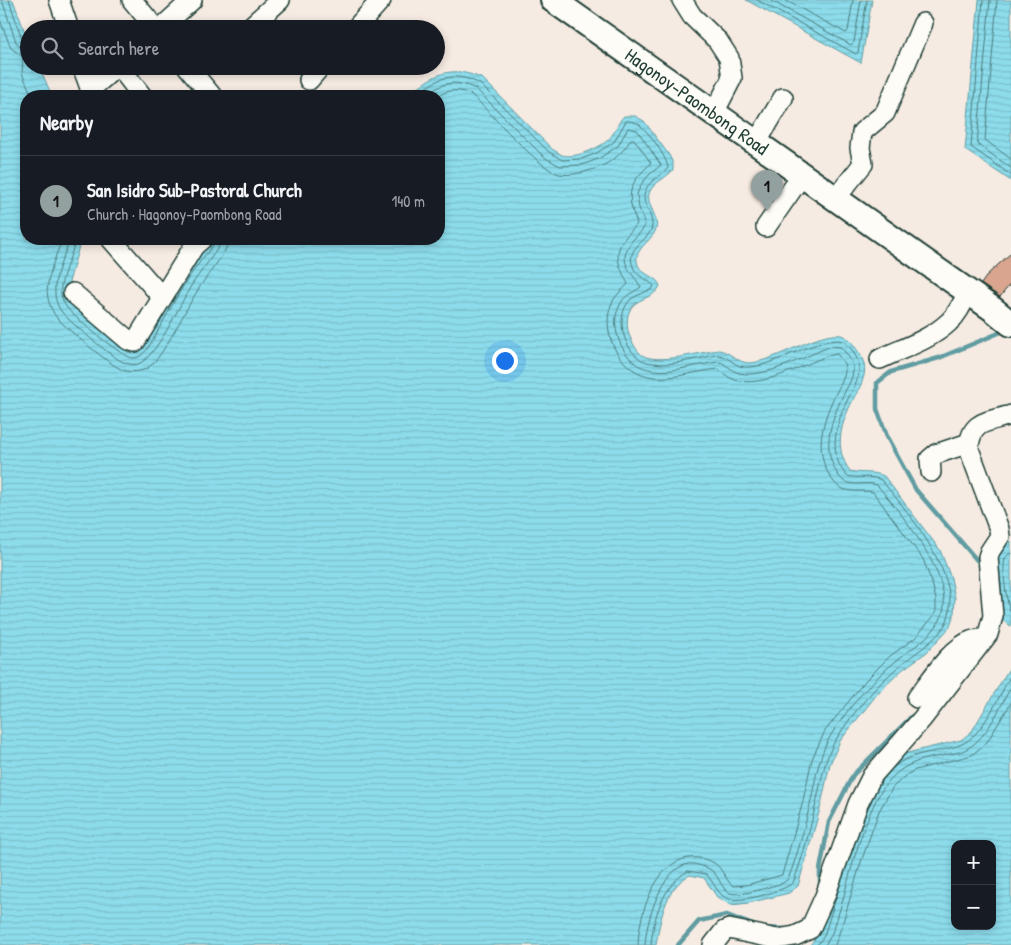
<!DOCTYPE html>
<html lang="en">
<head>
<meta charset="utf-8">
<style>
	:root { --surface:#171b24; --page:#242831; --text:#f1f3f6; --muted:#9ea1a6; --line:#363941; --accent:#92a19f }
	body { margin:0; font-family:"Patrick Hand",sans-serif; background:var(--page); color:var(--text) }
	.controls { position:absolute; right:15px; bottom:15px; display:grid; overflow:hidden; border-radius:10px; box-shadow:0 2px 8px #0003 }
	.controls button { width:45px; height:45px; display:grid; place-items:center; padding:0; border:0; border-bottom:1px solid var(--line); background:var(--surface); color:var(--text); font:25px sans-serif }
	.you { position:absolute; left:504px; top:360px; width:18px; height:18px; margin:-12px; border:4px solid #fff; border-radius:50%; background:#1a73e8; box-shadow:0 0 0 8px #1a73e833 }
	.badge { display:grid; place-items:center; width:32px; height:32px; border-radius:50%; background:var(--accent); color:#111; font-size:16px; font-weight:700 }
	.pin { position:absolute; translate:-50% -41px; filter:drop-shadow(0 1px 2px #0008) }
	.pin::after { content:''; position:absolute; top:26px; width:18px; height:15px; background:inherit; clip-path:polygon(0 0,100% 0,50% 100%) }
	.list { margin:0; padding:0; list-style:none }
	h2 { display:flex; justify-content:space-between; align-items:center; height:65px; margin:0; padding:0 20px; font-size:21px }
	h2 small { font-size:16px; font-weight:400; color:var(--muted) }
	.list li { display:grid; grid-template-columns:32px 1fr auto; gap:15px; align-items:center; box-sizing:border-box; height:90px; padding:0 20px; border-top:1px solid var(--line) }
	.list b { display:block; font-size:19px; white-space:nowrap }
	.list p { margin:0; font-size:16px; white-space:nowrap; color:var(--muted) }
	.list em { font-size:16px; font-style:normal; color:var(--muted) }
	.icon { flex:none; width:28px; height:28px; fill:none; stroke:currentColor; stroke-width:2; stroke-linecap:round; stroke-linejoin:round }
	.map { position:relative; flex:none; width:1011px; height:945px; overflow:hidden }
	.search { position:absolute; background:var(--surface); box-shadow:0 2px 8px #0003; left:20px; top:20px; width:425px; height:55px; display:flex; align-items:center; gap:12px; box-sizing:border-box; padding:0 18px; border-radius:28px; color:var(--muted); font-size:19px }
	.panel { position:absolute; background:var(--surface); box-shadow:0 2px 8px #0003; left:20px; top:90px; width:425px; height:155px; border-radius:20px }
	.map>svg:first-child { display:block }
	.water { fill:url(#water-rules); stroke:#619ca2; fill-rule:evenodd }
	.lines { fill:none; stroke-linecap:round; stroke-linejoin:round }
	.shore { stroke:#4b7d7e; stroke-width:1 }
	.stream { stroke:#619ca2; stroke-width:4.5 }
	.building { fill:#d9a58e; stroke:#1f3d34 }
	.minor-casing { stroke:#1f3d34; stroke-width:22 }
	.major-casing { stroke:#1f3d34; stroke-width:28 }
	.minor { stroke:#fdfcf7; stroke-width:19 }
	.major { stroke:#fdfcf7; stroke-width:24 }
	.labels { text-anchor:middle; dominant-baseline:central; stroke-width:4.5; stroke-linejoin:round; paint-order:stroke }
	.street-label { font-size:19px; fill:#1f3d34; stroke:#fdfcf7 }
</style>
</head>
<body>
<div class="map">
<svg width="1011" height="945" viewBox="0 0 1011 945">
	<defs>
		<pattern id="water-rules" width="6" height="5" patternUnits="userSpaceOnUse" patternTransform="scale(1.25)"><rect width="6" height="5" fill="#8ddcec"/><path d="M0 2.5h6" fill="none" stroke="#79becb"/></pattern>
	</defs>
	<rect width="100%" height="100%" fill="#f6ebe2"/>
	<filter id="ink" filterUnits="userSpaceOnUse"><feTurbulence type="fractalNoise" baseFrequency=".02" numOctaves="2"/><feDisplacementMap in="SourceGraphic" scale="10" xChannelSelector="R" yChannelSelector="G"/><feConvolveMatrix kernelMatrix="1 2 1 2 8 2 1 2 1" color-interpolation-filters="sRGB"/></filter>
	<g filter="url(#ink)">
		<!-- water -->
		<g class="water">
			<path d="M0,0h13l16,43v23h10l13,30h-26v143h55l-15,54 5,12 57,47c8,2 11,-1 16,-7 21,-36 41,-74 68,-106h227v-143h-32c27,-22 42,-32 76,-17l69,70c3,2 7,4 10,6 13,4 38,-7 47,-16 6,-6 8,-16 15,-23h11l9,5 25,34 4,8v7c-7,8 -18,12 -23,21 -6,13 10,25 6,38 -4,13 -24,20 -18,36 5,11 19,11 22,21 -6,14 -26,11 -31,26 -3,8 -2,20 2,27 2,5 6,12 11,16 16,10 58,-3 77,-5 12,2 18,13 31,13 26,-2 69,-32 91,-28 6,2 10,6 14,12 4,5 7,10 9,17 3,12 -5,25 -11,36 -12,23 -20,48 -3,71 11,3 23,0 34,5l56,74 11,28 4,20 -1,15 -4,14 -23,25 -25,18 -24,23 -38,48 -10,23 -10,45 -22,77 -9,7 -40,10 -18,2 -14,-8 -13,-19 -14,-3c-3,2 -8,4 -10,7 -16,14 -21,44 -24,63h-656z"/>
			<path d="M746,0h126l-11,63z"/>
			<path d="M979,0h32v181l-46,-31z"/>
			<path d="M1011,541v85l-8,-5 -5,-6 -1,-65 6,-6z"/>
			<path d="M1011,665v280h-201l9,-11 43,-130 31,-43 14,-8 54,-13 11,-9zM955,844h37v82h-37z"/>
		</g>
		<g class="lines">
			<!-- shore -->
			<g class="shore">
				<path d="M2,0l14,42 5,6 8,1"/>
				<path d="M9,0l13,39 2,3 5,1"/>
				<path d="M757,0l99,54 2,-2 9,-52"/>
				<path d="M770,0l81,45 3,-3 7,-42"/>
				<path d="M785,0l61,33 2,-2 5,-31"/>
				<path d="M983,0l-12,147 40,28"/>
				<path d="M990,0l-13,144 34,24"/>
				<path d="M997,0l-12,140 26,19"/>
				<path d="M0,20l11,28 12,9 -1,16 10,23"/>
				<path d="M415,96c22,-18 37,-26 65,-12l69,68 13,8 19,-1 14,-5 19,-12 12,-21c5,0 11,1 15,5 8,7 26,31 27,42 -6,8 -17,11 -22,21 -7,14 7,23 6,37 -2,16 -29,20 -18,43 5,9 15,11 20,17l-2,3c-6,3 -15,6 -21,10 -16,15 -9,47 8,59 3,3 10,5 14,5 19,4 46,-6 66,-8 13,3 16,14 32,12 25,-2 71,-32 92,-26 8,6 15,16 16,26 1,13 -8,25 -13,36 -11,23 -18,53 1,73 12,3 24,-1 34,4 26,30 85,101 65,143 -8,17 -33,31 -47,43 -23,20 -46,46 -62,72 -12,18 -15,40 -20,61 -6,26 -14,59 -24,84 -10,8 -54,21 -67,15 -9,-5 -13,-17 -20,-24l-18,-3c-25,14 -35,47 -37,74"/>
				<path d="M425,96c18,-14 29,-17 51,-7l68,68 16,9 22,-1 16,-6 20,-13 10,-18 9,2 24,35 -11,9 -8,9 -5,11 2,14 6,17c-3,8 -11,12 -15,19 -13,19 3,29 11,43 -9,7 -17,7 -22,20 -9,18 1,44 16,56 4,4 13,6 18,7 21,3 45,-6 66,-8 7,1 12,9 20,11 28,6 67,-18 93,-27l8,1c6,5 11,12 13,19 2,12 -9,25 -13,36 -9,19 -16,43 -7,63 2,5 6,13 11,16 10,6 23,0 33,4 23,27 83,98 63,135 -8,17 -30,29 -44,41 -25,20 -48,47 -65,74 -11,18 -15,40 -19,61 -6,25 -14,59 -24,83l-5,4c-12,3 -41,14 -53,10 -10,-4 -11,-21 -23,-25 -5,-2 -13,-5 -19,-4 -27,5 -42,58 -43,81"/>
				<path d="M438,96c11,-7 21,-7 34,-1 18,17 67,74 87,79 13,2 27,-2 38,-6 14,-5 26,-15 34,-29h3l17,24c-14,14 -25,23 -19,46 1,5 4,10 5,15 -4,5 -9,10 -13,15 -12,16 -3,31 4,45 -6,6 -14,13 -17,21 -11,30 10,69 43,72 21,2 43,-6 64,-8 5,4 11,9 17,11 27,8 66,-14 92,-24l10,-2c4,5 9,10 8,17 -1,10 -8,19 -12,28 -10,22 -17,47 -7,70 4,8 9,17 17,20 11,4 21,1 30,3l50,67 9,24 4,17v11l-3,6 -18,21 -25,18 -25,25 -40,50 -13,28 -10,46 -20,70 -36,10 -13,1c-9,-7 -11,-21 -23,-25 -48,-19 -71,47 -72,84"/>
				<path d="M62,239c-5,15 -18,43 -14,59 1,6 5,15 9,20 10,11 54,48 66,52 9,3 18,2 26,-3 15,-11 37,-59 49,-77 7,-13 31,-39 31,-51"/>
				<path d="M70,239c-5,16 -17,37 -15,55 0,5 3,13 6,17 6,9 52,47 62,51 5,2 10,3 15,2 18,-6 42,-60 53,-78 6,-10 30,-39 31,-47"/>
				<path d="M76,239c-3,14 -18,43 -15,56 1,4 4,11 7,14 7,9 55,49 65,49 7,0 11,-5 15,-10 18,-30 33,-63 55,-90 4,-6 12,-12 12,-19"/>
				<path d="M1011,553c-3,2 -4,2 -6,6 -3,8 1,46 6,53"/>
				<path d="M893,768c19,-18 46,-14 69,-24 21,-9 38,-50 49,-69"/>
				<path d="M817,945l7,-9 16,-51"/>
				<path d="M825,945c9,-11 12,-28 17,-42 9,-33 24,-96 46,-121 14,-17 32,-23 53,-26 8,-2 19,-3 26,-7 22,-13 32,-41 44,-62"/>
				<path d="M835,945l7,-20 19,-63 18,-51 14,-24 12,-11 10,-6 57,-15 15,-13 24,-39"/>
			</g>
			<!-- stream -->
			<g class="stream">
				<path d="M982,566l-66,-76 -28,-51 -11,-30v-26l14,-11 48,-14 67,-28"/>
				<path d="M820,887v-17l9,-48 24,-47 59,-59"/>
				<path d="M765,928l20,1"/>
				<path d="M678,945l21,-24 28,-6 26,10"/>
			</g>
		</g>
		<!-- building -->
		<path class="building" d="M1011,253v30l-11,14 -19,-13 7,-10z"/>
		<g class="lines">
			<defs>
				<g id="minor">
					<path d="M59,0l10,29"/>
					<path d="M132,0l24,29"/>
					<path d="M682,0l10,16 26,25 11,17 3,20 -18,35"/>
					<path d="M160,29l32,-29"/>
					<path d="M248,29l32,-29"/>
					<path d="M355,29l26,-29"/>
					<path d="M82,66l11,30"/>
					<path d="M119,66l23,30"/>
					<path d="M187,66l25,30"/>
					<path d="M309,80l12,-14"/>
					<path d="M90,90l27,-24"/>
					<path d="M756,143l27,-45"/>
					<path d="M835,199l28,-35 -3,-16 2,-16 23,-19 38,-90"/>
					<path d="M766,227l36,-52"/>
					<path d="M111,239l51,58"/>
					<path d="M73,293l55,47 7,2 59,-96 8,-7"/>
					<path d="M880,359c23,-11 50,-19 69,-37 9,-8 14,-20 19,-30"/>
					<path d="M931,472l-1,-13 6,-5 33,-11"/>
					<path d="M917,698c14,-18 34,-51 56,-58 3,-1 8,0 11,-1"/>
					<path d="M713,945l11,-14 5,-2 48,10 18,-3 15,-7 15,-33 33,-92 14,-28 50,-57 66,-85 5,-18 -5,-59 2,-6 10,-15 -1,-7 -30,-80c1,-29 19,-27 42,-34"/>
				</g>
				<g id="major">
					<path id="s1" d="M553,0l441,310 17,14"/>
				</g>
			</defs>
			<!-- minor casing -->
			<use href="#minor" class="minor-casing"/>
			<!-- major casing -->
			<use href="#major" class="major-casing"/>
			<!-- minor -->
			<use href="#minor" class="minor"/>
			<!-- major -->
			<use href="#major" class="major"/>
		</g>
	</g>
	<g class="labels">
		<!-- street labels -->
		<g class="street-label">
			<text stroke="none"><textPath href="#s1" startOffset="176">Hagonoy-Paombong Road</textPath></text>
		</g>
	</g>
</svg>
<div class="controls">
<button>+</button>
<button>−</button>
</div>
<div class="you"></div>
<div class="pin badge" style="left:767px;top:211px">1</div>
<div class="search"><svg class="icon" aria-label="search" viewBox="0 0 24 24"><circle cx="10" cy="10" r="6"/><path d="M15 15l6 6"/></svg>Search here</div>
<section class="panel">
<h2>Nearby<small></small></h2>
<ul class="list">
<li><span class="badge">1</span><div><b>San Isidro Sub-Pastoral Church</b><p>Church · Hagonoy-Paombong Road</p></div><em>140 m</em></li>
</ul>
</section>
</div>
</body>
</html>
